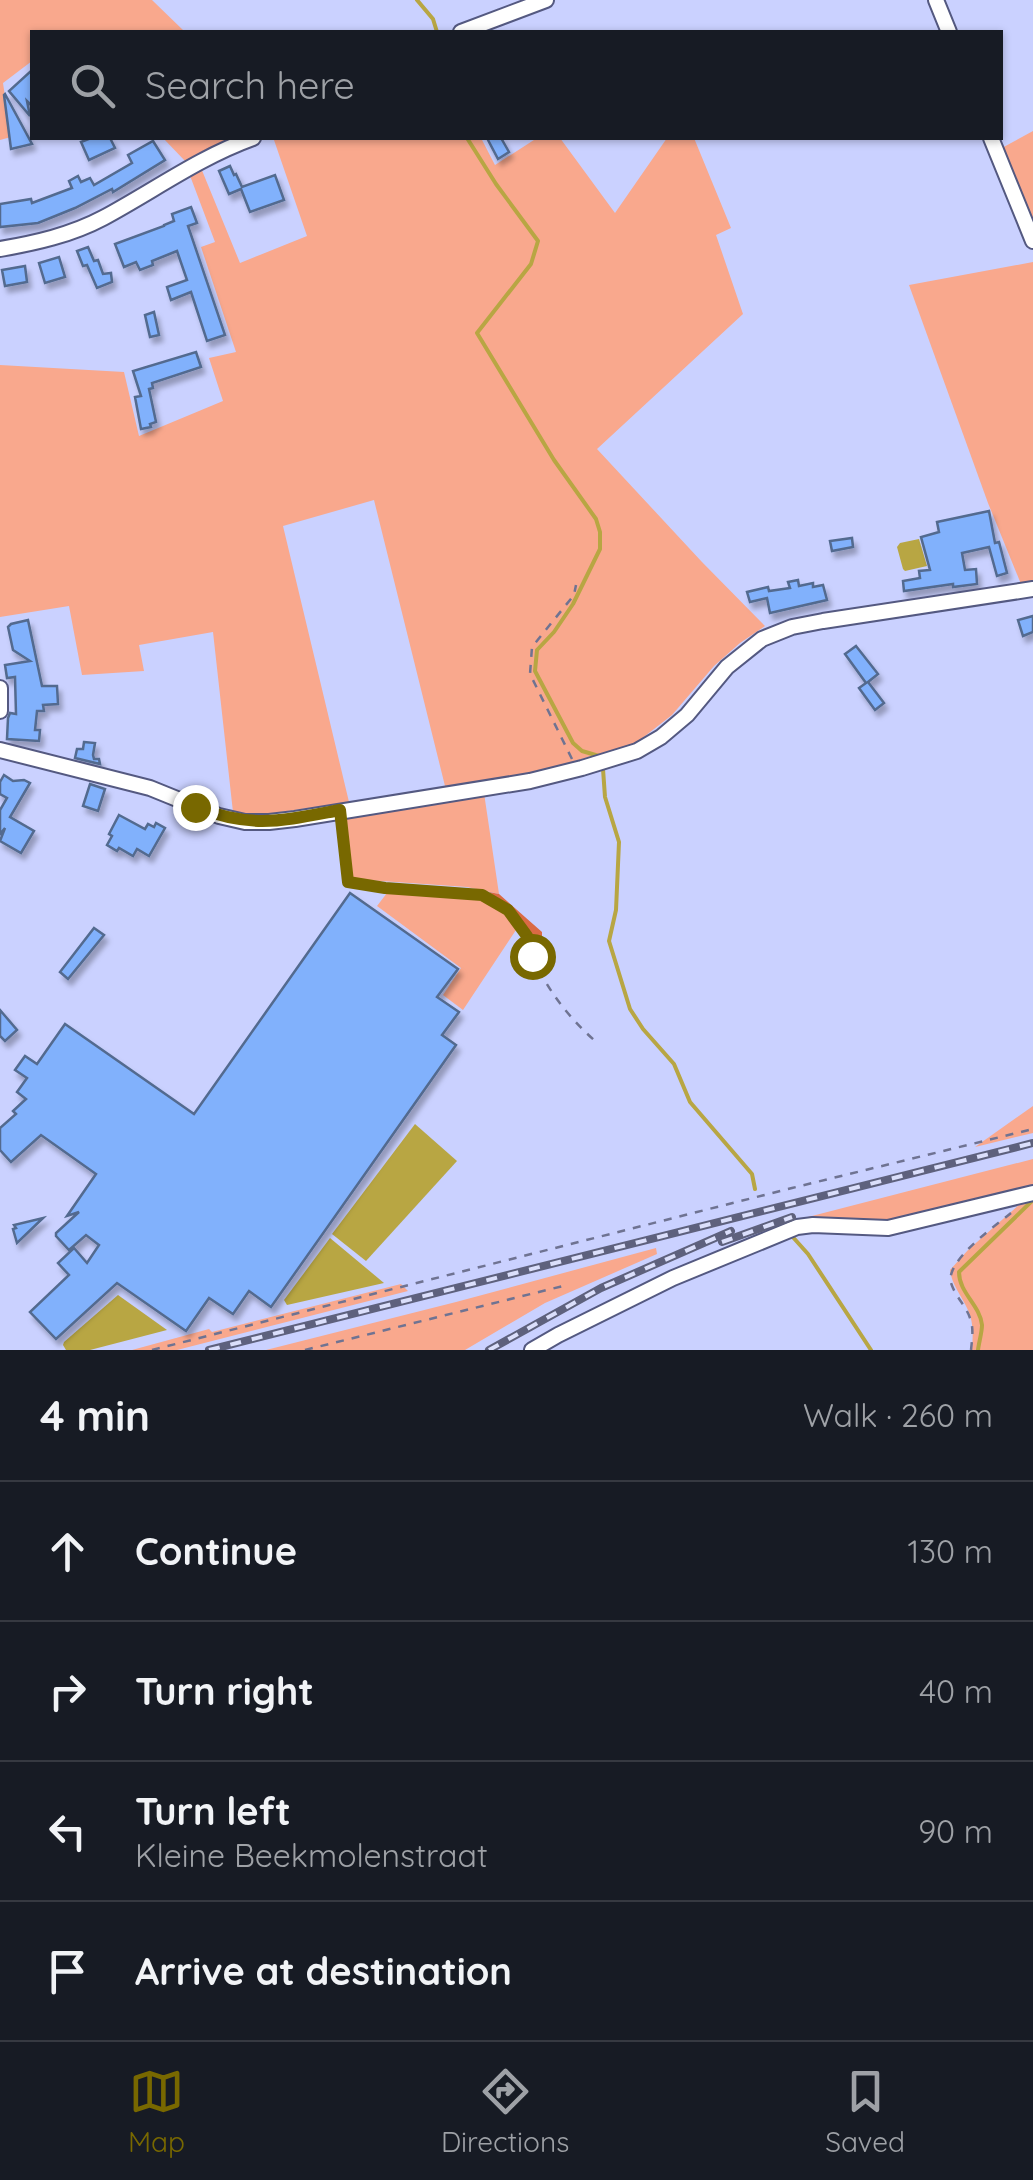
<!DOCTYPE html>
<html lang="en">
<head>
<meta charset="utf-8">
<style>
	:root { --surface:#171b24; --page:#242831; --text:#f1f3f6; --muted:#9ea1a6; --line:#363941; --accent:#786800 }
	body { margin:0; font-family:Quicksand,sans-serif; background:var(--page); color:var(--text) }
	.stop { position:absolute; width:30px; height:30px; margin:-22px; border:8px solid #786800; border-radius:50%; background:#fff }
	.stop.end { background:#786800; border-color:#fff; box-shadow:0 2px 10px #0008 }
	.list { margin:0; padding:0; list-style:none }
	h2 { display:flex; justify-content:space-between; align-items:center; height:130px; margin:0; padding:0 40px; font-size:42px }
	h2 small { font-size:32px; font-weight:400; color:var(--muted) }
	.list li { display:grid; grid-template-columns:65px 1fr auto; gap:30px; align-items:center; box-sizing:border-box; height:140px; padding:0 40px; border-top:2px solid var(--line) }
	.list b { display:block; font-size:38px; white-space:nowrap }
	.list p { margin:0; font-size:32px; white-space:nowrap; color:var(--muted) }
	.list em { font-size:32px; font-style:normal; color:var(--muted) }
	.icon { flex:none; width:55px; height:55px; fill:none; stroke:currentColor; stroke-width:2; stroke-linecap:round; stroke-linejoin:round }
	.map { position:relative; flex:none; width:1033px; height:1350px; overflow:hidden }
	.search { position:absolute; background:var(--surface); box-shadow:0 2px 8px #0004; left:30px; right:30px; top:30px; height:110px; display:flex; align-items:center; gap:25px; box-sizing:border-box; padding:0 35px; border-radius:0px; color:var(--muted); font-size:38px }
	.sheet { height:690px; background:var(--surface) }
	nav { display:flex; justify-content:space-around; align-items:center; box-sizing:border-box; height:140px; border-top:2px solid var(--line); background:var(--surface); font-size:28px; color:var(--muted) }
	nav a { display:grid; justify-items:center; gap:5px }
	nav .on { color:var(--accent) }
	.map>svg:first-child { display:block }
	.green { fill:#f9a88d }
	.forest { fill:#da6a44 }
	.water { fill:#b8a643 }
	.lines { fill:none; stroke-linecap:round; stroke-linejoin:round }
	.stream { stroke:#b8a643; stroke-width:4 }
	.building { fill:#81b1fc; stroke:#526a8f; stroke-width:2.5; filter:url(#shadow) }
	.street-casing { stroke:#545981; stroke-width:18 }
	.path { stroke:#6f7392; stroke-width:2.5; stroke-dasharray:8 8; stroke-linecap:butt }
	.street { stroke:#fff; stroke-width:14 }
	.rail-casing { stroke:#5e617d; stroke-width:8 }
	.rail { stroke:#dbdffb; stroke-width:4; stroke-dasharray:11; stroke-linecap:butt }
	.route { stroke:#786800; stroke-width:12 }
</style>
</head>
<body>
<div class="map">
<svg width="1033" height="1350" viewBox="0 0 1033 1350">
	<defs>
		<filter id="shadow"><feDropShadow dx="3.5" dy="6" stdDeviation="2.5" flood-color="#0004"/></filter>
	</defs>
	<rect width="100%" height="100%" fill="#cad1ff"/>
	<!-- green -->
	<g class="green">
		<path d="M0,0h152l33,32h-153v29l-29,22 8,54 -11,3z"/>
		<path d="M1033,131v98l-33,-80z"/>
		<path d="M163,138h80l-57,24z"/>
		<path d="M281,138h200l14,27 42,-27h23l55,75 52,-75h27l37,90 -15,7 27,79 -146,135 105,113 63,64 -25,17 -26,23 -42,49 -36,28 -75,22 -52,12 -64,9 -71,-286 -91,26 66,276 -95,14 -21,-4 -20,-180 -74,13 5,26 -62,4 -13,-69 -69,11v-252l124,7 15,64 84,-35 -14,-43 27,-6 -35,-105 14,-5 -26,-69 12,-5 39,95 67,-27 -33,-96z"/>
		<path d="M1033,262v320l-12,2 -33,-81 -79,-218z"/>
		<path d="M484,793l15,101 -32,-7 -115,-8 -3,-4 -6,-56 2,-5z"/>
		<path d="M412,892l76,9 13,9 17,17 -55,83 -20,-15 18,-27 -84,-62 10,-13z"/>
		<path d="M1033,1106v27l-58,14z"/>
		<path d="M1033,1159v29l-154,35 -71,-6z"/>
		<path d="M1033,1196v154h-61c1,-15 2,-28 -5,-42 -6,-13 -15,-23 -17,-38l18,-20 60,-53z"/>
		<path d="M656,1248l1,6 -112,49 -80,47h-199l190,-48z"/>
		<path d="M401,1284l7,7 -231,59h-45l77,-21 3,3z"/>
	</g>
	<!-- forest -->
	<path class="forest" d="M489,892l10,2 43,38v26l-5,1c-9,-31 -23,-48 -48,-67z"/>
	<!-- water -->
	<g class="water">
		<path d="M919,539l8,27 -22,5 -2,-2 -6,-22 3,-4z"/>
		<path d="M415,1124l42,37 -91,100 -34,-27z"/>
		<path d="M330,1238l54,45 -97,22 -3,-5z"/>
		<path d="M118,1295l49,35 -77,20h-24l-3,-5 1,-3z"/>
	</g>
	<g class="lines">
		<!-- stream -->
		<g class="stream">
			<path d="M417,0l16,19 4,13"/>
			<path d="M467,138l29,46 42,57 -7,23 -54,69 77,127 42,59 4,13v17l-27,55 -19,28 -17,18 -2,21 38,72 9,8 17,5"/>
			<path d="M603,769l2,28 14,45 -3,68 -7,31 21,68 13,20 31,35 16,38 62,72 3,15"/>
			<path d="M791,1235l17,19 63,96"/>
			<path d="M978,1350c1,-8 4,-18 4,-25 -2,-20 -23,-32 -23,-53l74,-72"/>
		</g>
	</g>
	<!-- building -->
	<g class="building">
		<path d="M32,70v36l-5,-5 3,15 -21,-25z"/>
		<path d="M5,94l27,50 -21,5 -7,-54z"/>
		<path d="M91,138h19l5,10 -26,12 -8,-18z"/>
		<path d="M487,138h14l8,14 -11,7z"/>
		<path d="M153,141l12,19 -52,32 -1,-3 -37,19 -37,15 -38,4v-23l31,-5 1,4 40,-15 -3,-7 9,-5 3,6 9,-4 4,7 38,-22 -4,-8z"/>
		<path d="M230,166l4,9 2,-1 6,13 33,-12 9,25 -34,12 -9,-23 -12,5 -10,-23z"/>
		<path d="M191,207l6,16 -9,3 37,109 -18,6 -16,-49 -20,8 -4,-13 20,-7 -10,-29 -25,10 1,4 -13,5 -4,-8 -12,5 -9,-23 49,-18v-1l10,-4 -2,-7z"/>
		<path d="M88,247l6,14 4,-1 5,14 8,-1 1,9 -15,6 -10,-23 -4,1 -6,-15z"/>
		<path d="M59,257l6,20 -20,6 -6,-20z"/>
		<path d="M25,266l2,16 -22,4 -3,-16z"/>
		<path d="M154,312l5,23 -9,2 -5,-22z"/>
		<path d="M196,352l5,15 -49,16 1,5 -4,1 7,33 -6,2 1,3 -10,2 -6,-32 6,-1 -8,-25z"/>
		<path d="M989,511l6,32 4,-1 8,31 -10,3 -8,-29 -27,6 3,17 11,-1 1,15 -24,3v-3l-49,7 -1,-10 17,-3 -1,-7 11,-1 -9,-33 18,-5 -2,-10z"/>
		<path d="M852,538l1,9 -21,4 -2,-10z"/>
		<path d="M798,580l1,6 14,-3v4l10,-2 4,15 -57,13 -3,-15 -17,4 -3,-10 21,-5 1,4 21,-3 -2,-6z"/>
		<path d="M1033,616v16l-10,4 -5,-16z"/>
		<path d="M28,620l14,66h15l1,18 -15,1 1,6h-7l-2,19h5l-1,11 -32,-2 1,-21 2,-5 6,1 -1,-37 -8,1 -2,-13 25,-4 -17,-11 -5,-23 3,-3z"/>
		<path d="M856,646l22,28 -10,8 16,21 -9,7 -16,-22 7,-5 -21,-29z"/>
		<path d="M84,742l11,1 -2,12 1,4h5l1,5 -25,-6 2,-9h6z"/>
		<path d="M4,775l9,6 11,-1 6,3 -20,34 24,14 -13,22 -21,-12 5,-13 -5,6v-24l7,-12 -7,-4v-12z"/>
		<path d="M90,784l15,5 -7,22 -15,-5z"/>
		<path d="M119,815l26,14 3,-5 6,3 2,-4 9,5 -16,28 -12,-7 -4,7 -14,-8 -2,3 -10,-6 5,-9 -3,-2z"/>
		<path d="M350,893l108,76 -21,28 22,15 -17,23 14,10 -185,262 -22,-16 -16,23 -24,-16 -23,33 -69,-48 -61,56 -26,-27 39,-37 -11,-12 16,-15 13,15 12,-18 -13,-10 -17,15 -13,-14v-3l23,-21 -12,4 29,-42 -55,-39 -30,27 -11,-12v-22l16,-14 -3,-3 13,-12 -9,-7 10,-14 -12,-8 10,-14 12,8 28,-40 129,90z"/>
		<path d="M94,928l10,7 -36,44 -8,-7z"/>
		<path d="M0,1010l17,20 -12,11 -5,-5z"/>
		<path d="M43,1218l-26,25 -4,-14 3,-1 -2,-3z"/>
	</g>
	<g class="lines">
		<defs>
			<g id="street">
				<path d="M936,0l13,32"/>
				<path d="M461,32l85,-32"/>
				<path d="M991,138l42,103"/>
				<path d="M0,249c35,-6 71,-14 103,-31 52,-28 95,-60 150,-80"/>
				<path d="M0,688v23"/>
				<path d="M0,750l150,38 69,28 26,6h24l26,-3 235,-38 52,-13 55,-17 24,-14 26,-22 40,-48 35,-28 30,-12 31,-6 210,-32"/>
				<path d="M532,1350l26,-15 115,-57 124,-51 16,-2 75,3 145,-35"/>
			</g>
		</defs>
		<!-- street casing -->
		<use href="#street" class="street-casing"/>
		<!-- path -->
		<g class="path">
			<path d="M572,759l-42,-85 2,-27 42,-52 2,-10"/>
			<path d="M342,827l6,55c31,5 61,8 92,10 14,1 32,-1 45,5 44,18 39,49 60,84 13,22 30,42 49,59"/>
			<path d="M152,1350l640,-162 241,-59"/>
			<path d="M305,1350l262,-65"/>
			<path d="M971,1350c1,-10 3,-22 -1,-32 -4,-12 -15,-22 -19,-35 -6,-22 44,-57 60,-70"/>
		</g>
		<!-- street -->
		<use href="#street" class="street"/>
		<defs>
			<g id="rail">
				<path d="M722,1242l70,-25"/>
				<path d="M209,1350l824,-207"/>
				<path d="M489,1350l112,-62 130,-57"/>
			</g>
		</defs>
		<!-- rail casing -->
		<use href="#rail" class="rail-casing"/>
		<!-- rail -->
		<use href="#rail" class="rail"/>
	</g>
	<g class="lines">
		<!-- route -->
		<path class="route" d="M195,807c58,22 86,14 145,3l8,72 37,6 97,7 26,15 19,26 5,20"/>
	</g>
</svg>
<div class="stop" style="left:532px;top:956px"></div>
<div class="stop end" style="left:195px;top:807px"></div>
<div class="search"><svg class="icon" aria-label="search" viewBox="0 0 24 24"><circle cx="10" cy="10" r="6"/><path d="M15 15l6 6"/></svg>Search here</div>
</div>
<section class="sheet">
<h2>4 min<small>Walk · 260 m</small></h2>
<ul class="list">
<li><svg class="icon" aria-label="ahead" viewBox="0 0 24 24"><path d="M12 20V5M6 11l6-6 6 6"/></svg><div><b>Continue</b></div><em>130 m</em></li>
<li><svg class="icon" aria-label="right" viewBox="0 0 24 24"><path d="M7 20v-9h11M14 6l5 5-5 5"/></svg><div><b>Turn right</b></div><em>40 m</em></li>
<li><svg class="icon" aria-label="left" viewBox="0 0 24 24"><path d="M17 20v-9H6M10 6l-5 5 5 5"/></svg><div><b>Turn left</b><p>Kleine Beekmolenstraat</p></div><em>90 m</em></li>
<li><svg class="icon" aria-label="arrive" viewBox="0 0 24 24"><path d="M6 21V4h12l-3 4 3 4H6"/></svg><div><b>Arrive at destination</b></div></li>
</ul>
</section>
<nav>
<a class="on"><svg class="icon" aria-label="map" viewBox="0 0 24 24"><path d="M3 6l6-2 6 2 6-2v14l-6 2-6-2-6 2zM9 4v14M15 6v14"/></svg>Map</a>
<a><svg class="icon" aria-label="directions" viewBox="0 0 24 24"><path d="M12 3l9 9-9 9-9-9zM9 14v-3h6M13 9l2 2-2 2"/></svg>Directions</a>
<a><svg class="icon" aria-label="saved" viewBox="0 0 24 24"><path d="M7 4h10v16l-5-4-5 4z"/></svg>Saved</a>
</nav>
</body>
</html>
